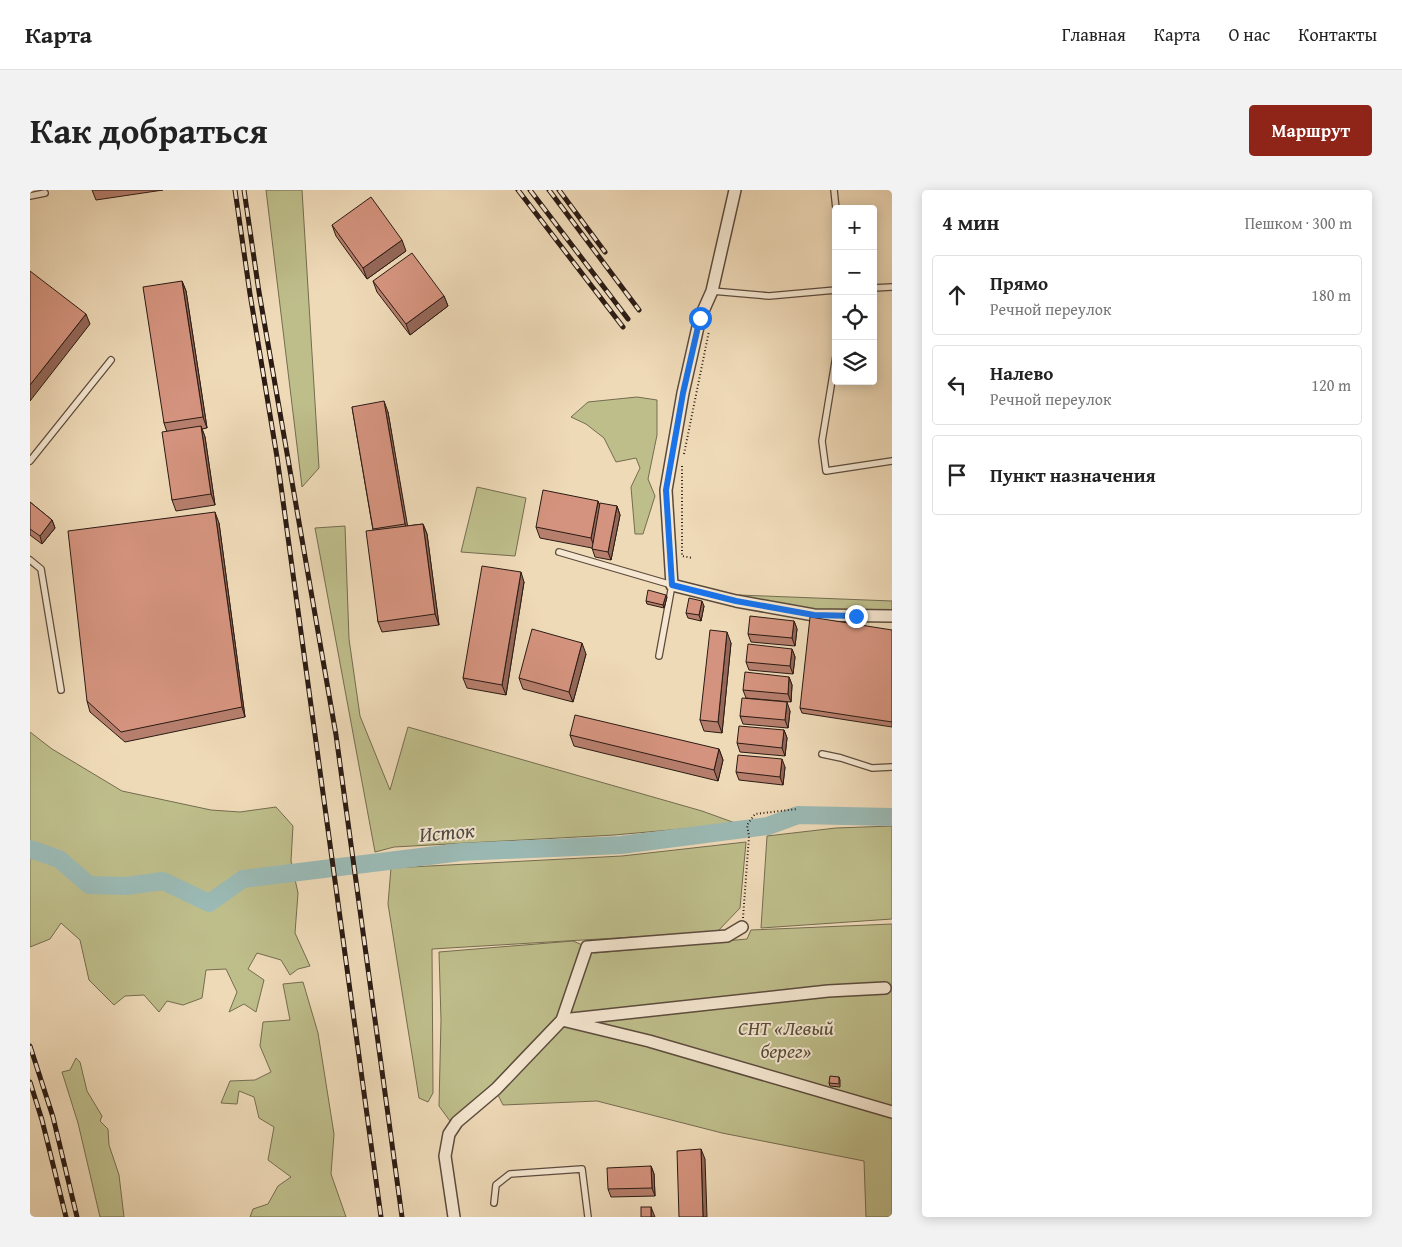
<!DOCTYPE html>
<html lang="ru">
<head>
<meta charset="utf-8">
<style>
	:root { --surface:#fff; --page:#f2f2f2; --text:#222; --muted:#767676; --line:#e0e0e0; --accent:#8f2418 }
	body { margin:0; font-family:"Gentium Book Plus",serif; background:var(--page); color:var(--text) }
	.controls { position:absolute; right:15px; top:15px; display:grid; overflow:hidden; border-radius:5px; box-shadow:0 2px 12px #0003 }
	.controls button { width:45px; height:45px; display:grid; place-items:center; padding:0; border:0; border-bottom:1px solid var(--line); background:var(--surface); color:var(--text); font:25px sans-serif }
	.stop { position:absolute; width:15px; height:15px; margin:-11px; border:4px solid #1a73e8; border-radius:50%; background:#fff }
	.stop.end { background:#1a73e8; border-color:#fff; box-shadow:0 1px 5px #0008 }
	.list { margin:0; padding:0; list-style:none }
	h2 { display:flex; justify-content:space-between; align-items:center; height:65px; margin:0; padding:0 20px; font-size:21px }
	h2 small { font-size:16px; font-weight:400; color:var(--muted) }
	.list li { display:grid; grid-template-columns:32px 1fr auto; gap:15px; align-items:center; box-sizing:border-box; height:80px; margin:0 10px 10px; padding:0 10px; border:1px solid var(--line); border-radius:5px }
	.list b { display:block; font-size:19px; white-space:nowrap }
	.list p { margin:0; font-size:16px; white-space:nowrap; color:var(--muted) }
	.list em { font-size:16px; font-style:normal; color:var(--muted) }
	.icon { flex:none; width:28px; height:28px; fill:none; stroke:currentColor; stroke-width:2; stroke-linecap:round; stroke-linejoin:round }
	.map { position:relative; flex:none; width:862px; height:1027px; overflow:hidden; border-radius:5px }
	header { display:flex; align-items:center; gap:30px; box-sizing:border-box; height:70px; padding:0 25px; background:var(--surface); border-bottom:1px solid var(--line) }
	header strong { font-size:24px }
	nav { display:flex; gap:28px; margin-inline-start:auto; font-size:18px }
	.intro { display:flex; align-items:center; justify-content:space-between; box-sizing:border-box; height:120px; padding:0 30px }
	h1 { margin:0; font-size:35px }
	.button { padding:12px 22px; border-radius:5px; background:var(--accent); color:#fff; font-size:18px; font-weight:700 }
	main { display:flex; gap:30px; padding:0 30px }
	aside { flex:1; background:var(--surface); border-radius:5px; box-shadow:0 2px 12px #0003 }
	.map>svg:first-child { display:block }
	.green { fill:#bebe8b; stroke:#746c50 }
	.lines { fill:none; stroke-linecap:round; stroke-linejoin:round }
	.river { stroke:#9bbab5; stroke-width:18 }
	.lane-casing { stroke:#5c4b3d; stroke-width:8 }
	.street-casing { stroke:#5c4b3d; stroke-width:14 }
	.path { stroke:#2b1b14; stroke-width:2; stroke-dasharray:1 2.5; stroke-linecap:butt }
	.lane { stroke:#f5e7d1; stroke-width:5.5 }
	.street { stroke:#f5e7d1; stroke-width:11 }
	.rail-casing { stroke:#2b1b14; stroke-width:5 }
	.rail { stroke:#f5e7d1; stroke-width:3; stroke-dasharray:9; stroke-linecap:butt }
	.wall { fill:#b67e6c; stroke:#2b1b14 }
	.shaded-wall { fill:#946758; stroke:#2b1b14 }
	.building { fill:#d4937e; stroke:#2b1b14 }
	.route { stroke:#1a73e8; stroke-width:6 }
	.labels { text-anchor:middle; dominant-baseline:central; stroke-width:4; stroke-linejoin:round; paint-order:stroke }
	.park-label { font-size:20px; font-style:italic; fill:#574c38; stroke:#f5e7d1 }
	.water-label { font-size:21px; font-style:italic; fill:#4d4b44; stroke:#f5e7d1 }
</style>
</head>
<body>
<header>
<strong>Карта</strong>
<nav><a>Главная</a><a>Карта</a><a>О нас</a><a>Контакты</a></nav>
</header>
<div class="intro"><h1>Как добраться</h1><a class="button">Маршрут</a></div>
<main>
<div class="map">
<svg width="862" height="1027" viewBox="0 0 862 1027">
	<rect width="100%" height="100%" fill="#efdab8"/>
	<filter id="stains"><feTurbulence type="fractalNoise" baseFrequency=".004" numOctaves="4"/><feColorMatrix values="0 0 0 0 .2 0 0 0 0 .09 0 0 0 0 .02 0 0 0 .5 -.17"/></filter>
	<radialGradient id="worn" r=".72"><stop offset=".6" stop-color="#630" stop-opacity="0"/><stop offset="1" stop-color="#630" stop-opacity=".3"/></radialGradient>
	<!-- green -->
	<g class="green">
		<path d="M236,0h36l17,278 -17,19z"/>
		<path d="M607,207l20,3v35l-9,44 7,17 -12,38h-8l-4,-47 9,-19 -4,-10 -20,4 -12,-24 -18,-14 -15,-7 17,-15z"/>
		<path d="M447,297l49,11 -11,58 -54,-4z"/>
		<path d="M315,336l4,113 11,77 30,74 18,-63 294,84 36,13 -124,11 -220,12 -19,5 -60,-324z"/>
		<path d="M709,405l153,6v15l-37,1 -119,-16z"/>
		<path d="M0,542l22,17 70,42 89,19 29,2 36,-5 17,19 -2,35 7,32 -3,40 15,33 -12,3 -8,6 -9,-15 -24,-7 -9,16 16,11 -8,32 -12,-8 -15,8 8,-20 -11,-23 -20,1 -4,28 -19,7 -16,-4 -8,11 -15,-17 -19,1 -11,9 -25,-25 -9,-40 -19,-17 -11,16 -20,8z"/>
		<path d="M862,636v93l-131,9 6,-92 69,-8z"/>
		<path d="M716,652l-6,66 -23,24 -285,17 1,144 -5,9 -9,-4 -31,-194 3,-36 231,-12z"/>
		<path d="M862,734v293h-26l-2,-56 -142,-28 -125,-32 -94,4 -9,-18 -44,34 -11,-15 2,-86 -2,-68 134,-11 14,6 8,6 152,-14 4,-9z"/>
		<path d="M273,792l15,51 16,101 -3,40 15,43h-96l3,-8 15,-5 10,-18 13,-9 -23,-17 6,-33 -15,-9 -5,-21 -15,-6 -2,13 -16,-1 9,-22 25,-1 16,-8 -11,-26 3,-24 27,-2 -7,-36z"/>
		<path d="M46,868l4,4 7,29 15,25 -2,5 8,8 1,16 10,30 5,42h-24l-22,-94 -16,-51 8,-2z"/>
	</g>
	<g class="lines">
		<!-- river -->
		<path class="river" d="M0,659l29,10 30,26 37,1 37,-5 46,22 34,-24 218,-27 160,-7 147,-19 30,-11 94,2"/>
		<defs>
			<g id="lane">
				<path d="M804,0l2,19"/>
				<path d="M0,6l15,-3"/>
				<path d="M843,98l19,-1"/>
				<path d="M682,101l57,5 67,-6"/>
				<path d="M806,166l-14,85 4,30 66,-10"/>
				<path d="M0,271l81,-101"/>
				<path d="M529,362l113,33 -13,71"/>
				<path d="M0,370l11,9 20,121"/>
				<path d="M792,564l19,4 31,10 20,-1"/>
				<path d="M464,1013l2,-18 14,-11 72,-5 6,48"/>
			</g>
			<g id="street">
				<path d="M705,0l-23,101 -12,27 -17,75 -17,97 6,95 64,16 78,14 78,1"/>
				<path d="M541,829l257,-28 57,-3"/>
				<path d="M532,830l87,21 243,71"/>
				<path d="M424,1027l-9,-61 4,-22 8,-12 39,-33 66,-69 25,-73 140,-11 15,-9"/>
			</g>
		</defs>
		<!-- lane casing -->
		<use href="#lane" class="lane-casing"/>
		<!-- street casing -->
		<use href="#street" class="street-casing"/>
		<!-- path -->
		<g class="path">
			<path d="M654,264l25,-123"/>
			<path d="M652,276v90l10,2"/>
			<path d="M713,728l6,-82 -2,-11 8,-11 42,-5"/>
		</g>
		<!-- lane -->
		<use href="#lane" class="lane"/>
		<!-- street -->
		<use href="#street" class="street"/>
		<defs>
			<g id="rail">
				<path d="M205,0l15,104 27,163 104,760"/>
				<path d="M214,0l15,102 77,443 66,482"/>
				<path d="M488,0l105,137"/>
				<path d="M500,0l98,129"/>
				<path d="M519,0l90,120"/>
				<path d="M529,0l46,62"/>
				<path d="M0,856l23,71 24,100"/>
				<path d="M0,892l12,38 24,97"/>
			</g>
		</defs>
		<!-- rail casing -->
		<use href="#rail" class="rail-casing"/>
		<!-- rail -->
		<use href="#rail" class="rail"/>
	</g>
	<!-- wall -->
	<g class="wall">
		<path d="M62,0h71l-67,10z"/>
		<path d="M302,35l74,26 -39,28 -31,-43z"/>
		<path d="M152,91l4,10 21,137 -5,1 3,8 10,68 -39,6 -4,-11 -5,-68 -3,-9z"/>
		<path d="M343,91l71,15 4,10 -38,29 -33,-43z"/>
		<path d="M322,217l36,5 19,114 16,-2 4,10 12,91 -57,7 -4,-10 -5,-92z"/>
		<path d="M568,311l2,5h17l3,9 -9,45 -16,-3 -3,-9 -52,-10 -4,-11z"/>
		<path d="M0,312l22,18 3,8 -13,16 -12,-9z"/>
		<path d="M189,333l26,194 -120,25 -35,-30 -3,-11z"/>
		<path d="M494,392l-18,113 -39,-7 -4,-10z"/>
		<path d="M637,407l-3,11 -17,-4 -1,-3z"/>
		<path d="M674,416l-3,15 -13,-3 -2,-5z"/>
		<path d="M764,431l3,8 -2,17 -44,-4 -3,-8z"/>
		<path d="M862,440v97l-90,-14 -2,-5z"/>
		<path d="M701,453l-9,90 -18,-2 -4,-11z"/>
		<path d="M762,459l3,8 -2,17 -44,-4 -3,-8z"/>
		<path d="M556,464l-13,48 -50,-13 -4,-11z"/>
		<path d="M759,487l3,8 -1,17 -45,-4 -3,-8z"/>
		<path d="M760,521l-2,17 -45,-4 -3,-8z"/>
		<path d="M754,540l3,8 -2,18 -45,-4 -3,-9z"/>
		<path d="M540,545l149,14 4,11 -5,21 -144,-35z"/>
		<path d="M755,577l-2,18 -44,-5 -3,-8z"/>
		<path d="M809,887l1,3v7l-10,-1 -1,-3z"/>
		<path d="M621,976l3,8 1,22 -44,1 -3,-8z"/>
	</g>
	<!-- shaded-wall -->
	<g class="shaded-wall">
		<path d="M372,50l4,11 -39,28 -4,-11z"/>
		<path d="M152,91l4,10 21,137 -4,-11z"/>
		<path d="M414,106l4,10 -38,29 -4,-11z"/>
		<path d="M56,124l4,10 -60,77v-16z"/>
		<path d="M354,211l4,11 21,122 -4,-10z"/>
		<path d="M171,236l4,11 10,68 -4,-11z"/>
		<path d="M568,311l4,10 -7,38 -4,-11z"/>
		<path d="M587,316l3,9 -9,45 -3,-8z"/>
		<path d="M185,322l4,11 26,194 -3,-10z"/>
		<path d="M22,330l3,8 -13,16 -2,-8z"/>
		<path d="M393,334l4,10 12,91 -4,-11z"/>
		<path d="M491,382l3,10 -18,113 -4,-10z"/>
		<path d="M636,405l1,2 -3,11 -1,-3z"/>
		<path d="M672,411l2,5 -3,15 -2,-6z"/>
		<path d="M764,431l3,8 -2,17 -3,-8z"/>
		<path d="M697,442l4,11 -9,90 -4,-11z"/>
		<path d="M552,453l4,11 -13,48 -4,-10z"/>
		<path d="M762,459l3,8 -2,17 -3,-8z"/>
		<path d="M759,487l3,8 -1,17 -3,-8z"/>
		<path d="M757,512l3,9 -2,17 -3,-8z"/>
		<path d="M754,540l3,8 -2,18 -3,-8z"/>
		<path d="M689,559l4,11 -5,21 -4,-11z"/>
		<path d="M752,569l3,8 -2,18 -3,-8z"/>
		<path d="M671,959l4,10 2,58h-4z"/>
		<path d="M621,976l3,8 1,22 -3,-8z"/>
		<path d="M621,1017l4,10h-4z"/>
	</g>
	<!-- building -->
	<g class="building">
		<path d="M341,7l31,43 -39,28 -31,-43z"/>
		<path d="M382,63l32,43 -38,28 -33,-43z"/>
		<path d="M0,81l56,43 -56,71z"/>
		<path d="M152,91l21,136 -39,6 -21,-136z"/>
		<path d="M354,211l21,123 -32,5 -21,-122z"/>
		<path d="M171,236l10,68 -39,6 -10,-68z"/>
		<path d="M513,300l55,11 -7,37 -55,-11z"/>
		<path d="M0,312l22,18 -12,16 -10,-7z"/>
		<path d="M570,313l17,3 -9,46 -16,-3z"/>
		<path d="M185,322l27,195 -121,25 -34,-31 -19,-170z"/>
		<path d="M393,334l12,90 -57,8 -12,-91z"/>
		<path d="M452,376l39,6 -19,113 -39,-7z"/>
		<path d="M618,400l18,5 -3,10 -17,-4z"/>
		<path d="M659,408l13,3 -3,14 -13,-2z"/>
		<path d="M720,426l44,5 -2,17 -44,-4z"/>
		<path d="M780,427l82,13v92l-92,-14z"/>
		<path d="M502,439l50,14 -13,49 -50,-14z"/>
		<path d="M680,440l17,2 -9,90 -18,-2z"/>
		<path d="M718,454l44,5 -2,17 -44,-4z"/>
		<path d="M715,482l44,5 -1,17 -45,-4z"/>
		<path d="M712,508l45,4 -2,18 -45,-4z"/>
		<path d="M545,525l144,34 -5,21 -144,-35z"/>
		<path d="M709,536l45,4 -2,18 -45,-5z"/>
		<path d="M708,565l44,4 -2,18 -44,-5z"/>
		<path d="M800,886l9,1v7l-10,-1z"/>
		<path d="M671,959l2,68h-24l-2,-66z"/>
		<path d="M621,976l1,22 -44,1 -1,-21z"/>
		<rect x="611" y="1017" width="10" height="10"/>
	</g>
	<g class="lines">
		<!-- route -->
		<path class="route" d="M670,128l-17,75 -17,97 6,95 64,16 78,14 42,1"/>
	</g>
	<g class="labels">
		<!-- park labels -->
		<g class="park-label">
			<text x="756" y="837">СНТ «Левый<tspan x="756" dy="23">берег»</tspan></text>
		</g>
		<!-- water labels -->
		<g class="water-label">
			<text transform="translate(417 642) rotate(-5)">Исток</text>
		</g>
	</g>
	<rect width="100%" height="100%" filter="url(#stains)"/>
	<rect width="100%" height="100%" fill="url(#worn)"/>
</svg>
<div class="controls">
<button>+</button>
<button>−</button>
<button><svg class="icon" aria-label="locate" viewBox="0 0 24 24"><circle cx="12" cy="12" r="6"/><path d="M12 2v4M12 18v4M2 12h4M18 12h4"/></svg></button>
<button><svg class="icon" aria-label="layers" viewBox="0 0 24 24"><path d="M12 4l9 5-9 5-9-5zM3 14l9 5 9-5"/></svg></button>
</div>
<div class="stop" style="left:670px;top:128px"></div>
<div class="stop end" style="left:826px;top:426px"></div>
</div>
<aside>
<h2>4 мин<small>Пешком · 300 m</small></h2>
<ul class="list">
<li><svg class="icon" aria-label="ahead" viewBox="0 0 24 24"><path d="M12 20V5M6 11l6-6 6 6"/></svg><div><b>Прямо</b><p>Речной переулок</p></div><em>180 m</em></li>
<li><svg class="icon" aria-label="left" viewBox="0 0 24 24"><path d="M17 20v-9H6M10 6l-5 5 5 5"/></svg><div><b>Налево</b><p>Речной переулок</p></div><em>120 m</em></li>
<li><svg class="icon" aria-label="arrive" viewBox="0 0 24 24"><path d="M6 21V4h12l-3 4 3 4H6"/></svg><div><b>Пункт назначения</b></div></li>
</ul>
</aside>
</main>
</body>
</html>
